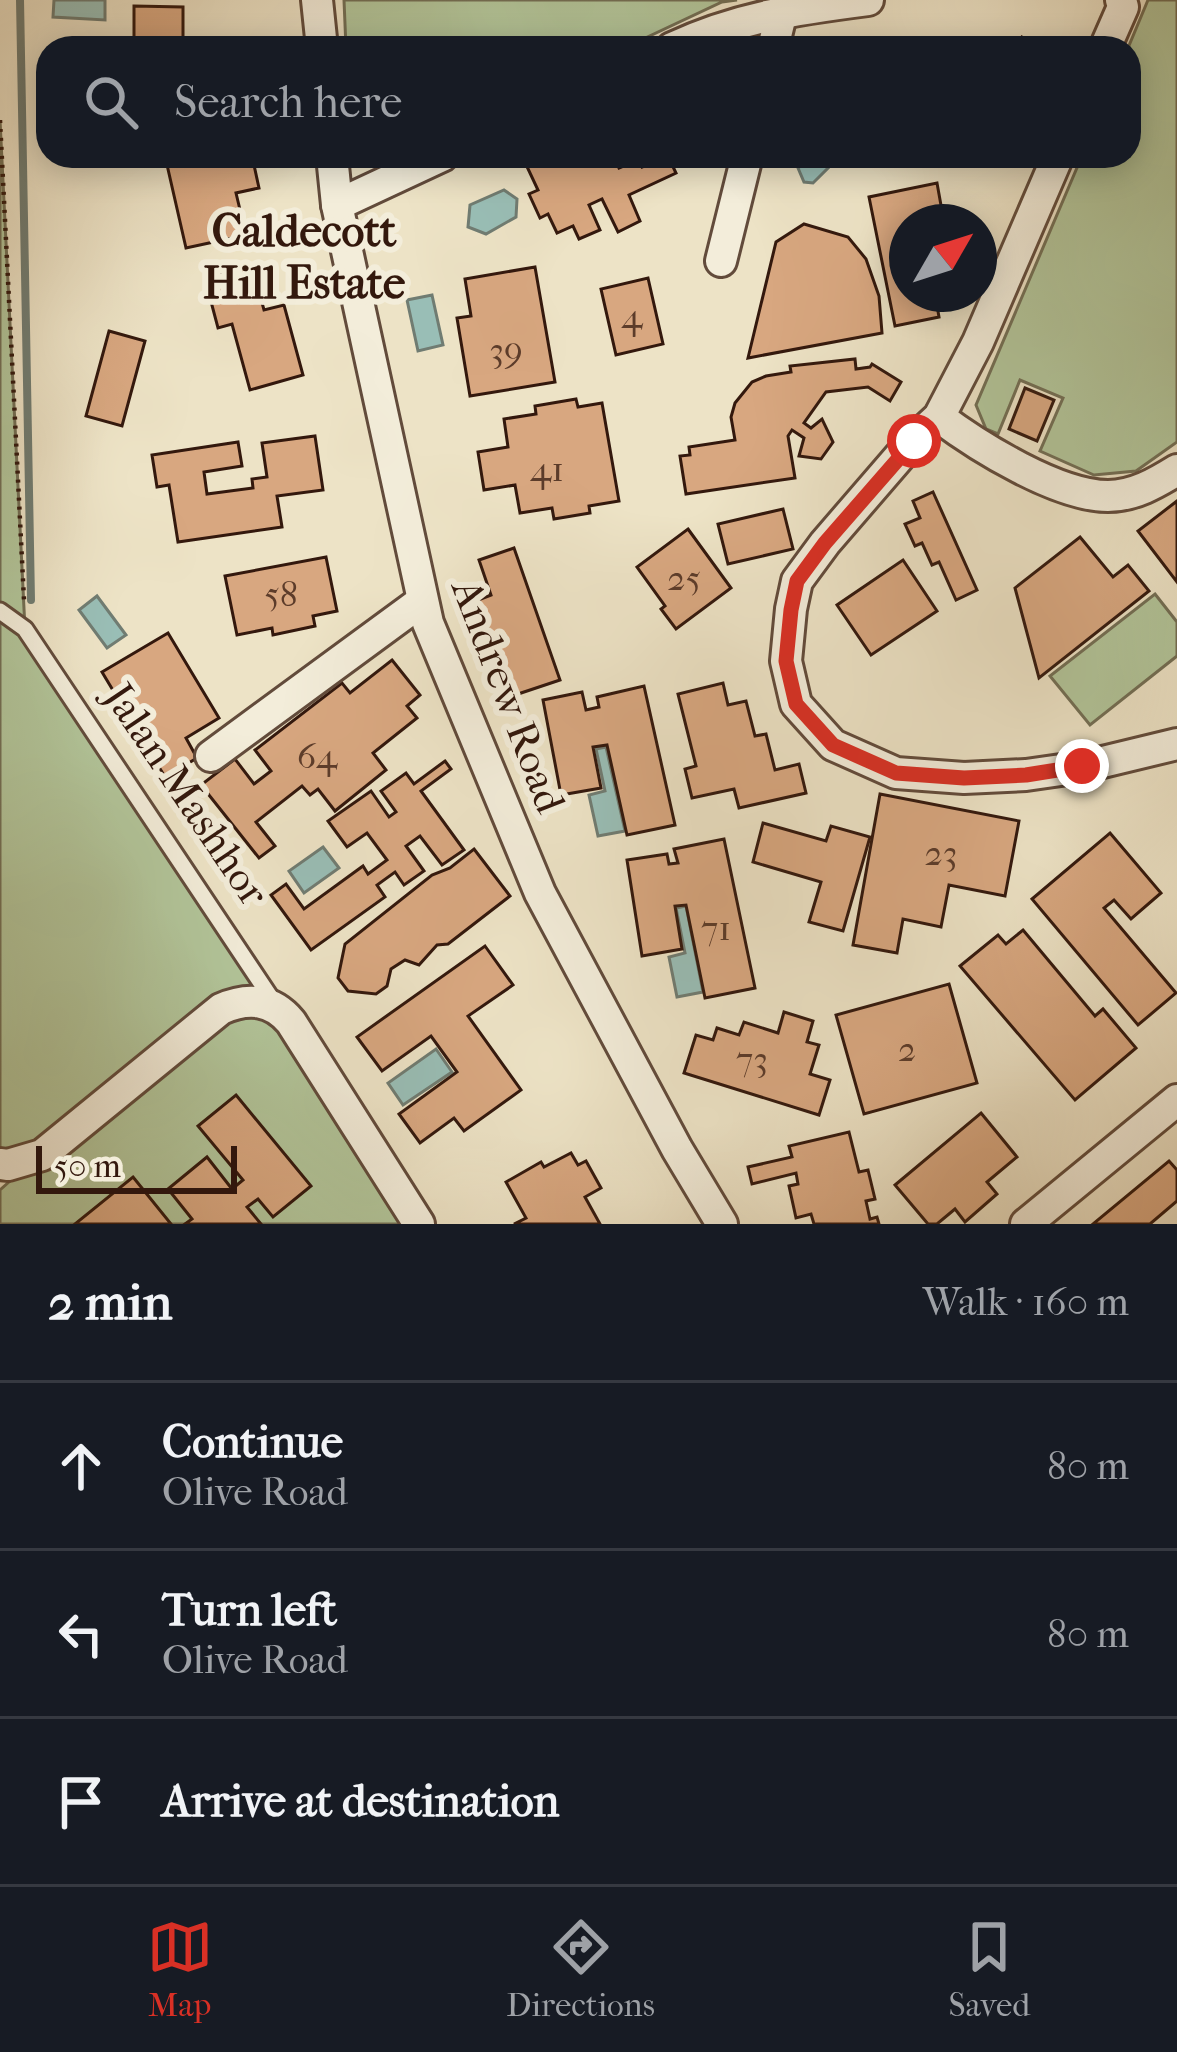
<!DOCTYPE html>
<html lang="en">
<head>
<meta charset="utf-8">
<style>
	:root { --surface:#171b24; --page:#242831; --text:#f1f3f6; --muted:#9ea1a6; --line:#363941; --accent:#d93025 }
	body { margin:0; font-family:"IM FELL French Canon",serif; background:var(--page); color:var(--text) }
	.compass { position:absolute; left:889px; top:204px; width:108px; height:108px; border-radius:50%; background:var(--surface); box-shadow:0 6px 30px #0003; rotate:51deg }
	.scale { position:absolute; left:36px; bottom:30px; width:201px; box-sizing:border-box; padding-left:12px; border:6px solid #33180d; border-top:0; font-size:33px; line-height:42px; white-space:nowrap; color:#33180d; -webkit-text-stroke:9px #f3edda; paint-order:stroke }
	.stop { position:absolute; width:36px; height:36px; margin:-27px; border:9px solid #d93025; border-radius:50%; background:#fff }
	.stop.end { background:#d93025; border-color:#fff; box-shadow:0 3px 12px #0008 }
	.list { margin:0; padding:0; list-style:none }
	h2 { display:flex; justify-content:space-between; align-items:center; height:156px; margin:0; padding:0 48px; font-size:51px }
	h2 small { font-size:39px; font-weight:400; color:var(--muted) }
	.list li { display:grid; grid-template-columns:78px 1fr auto; gap:36px; align-items:center; box-sizing:border-box; height:168px; padding:0 48px; border-top:3px solid var(--line) }
	.list b { display:block; font-size:45px; white-space:nowrap }
	.list p { margin:0; font-size:39px; white-space:nowrap; color:var(--muted) }
	.list em { font-size:39px; font-style:normal; color:var(--muted) }
	.icon { flex:none; width:66px; height:66px; fill:none; stroke:currentColor; stroke-width:2; stroke-linecap:round; stroke-linejoin:round }
	.map { position:relative; flex:none; width:1177px; height:1224px; overflow:hidden }
	.search { position:absolute; background:var(--surface); box-shadow:0 6px 30px #0003; left:36px; right:36px; top:36px; height:132px; display:flex; align-items:center; gap:30px; box-sizing:border-box; padding:0 42px; border-radius:36px; color:var(--muted); font-size:45px }
	.sheet { height:660px; background:var(--surface) }
	nav { display:flex; justify-content:space-around; align-items:center; box-sizing:border-box; height:168px; border-top:3px solid var(--line); background:var(--surface); font-size:33px; color:var(--muted) }
	nav a { display:grid; justify-items:center; gap:6px }
	nav .on { color:var(--accent) }
	.map>svg:first-child { display:block }
	.green { fill:#b2c59a; stroke:#726e54; stroke-width:3 }
	.water { fill:#99beb6; stroke:#707c72; stroke-width:3 }
	.lines { fill:none; stroke-linecap:round; stroke-linejoin:round }
	.stream { stroke:#707c72; stroke-width:8 }
	.building { fill:#d8a780; stroke:#33180d; stroke-width:3 }
	.service-casing { stroke:#624b3b; stroke-width:21 }
	.minor-casing { stroke:#624b3b; stroke-width:36 }
	.path { stroke:#33180d; stroke-width:4.5; stroke-dasharray:3 6; stroke-linecap:butt }
	.service { stroke:#f3edda; stroke-width:15 }
	.minor { stroke:#f3edda; stroke-width:30 }
	.route { stroke:#d93025; stroke-width:15 }
	.labels { text-anchor:middle; dominant-baseline:central; stroke-width:12; stroke-linejoin:round; paint-order:stroke }
	.number-label { font-size:36px; fill:#5c3c2a }
	.street-label { font-size:42px; fill:#33180d; stroke:#f3edda }
	.neighbourhood-label { font-size:45px; font-weight:bold; fill:#33180d; stroke:#f3edda }
</style>
</head>
<body>
<div class="map">
<svg width="1177" height="1224" viewBox="0 0 1177 1224">
	<rect width="100%" height="100%" fill="#ede3c6"/>
	<filter id="stains"><feTurbulence type="fractalNoise" baseFrequency=".00167" numOctaves="4"/><feColorMatrix values="0 0 0 0 .2 0 0 0 0 .09 0 0 0 0 .02 0 0 0 .5 -.17"/></filter>
	<radialGradient id="worn" r=".72"><stop offset=".6" stop-color="#630" stop-opacity="0"/><stop offset="1" stop-color="#630" stop-opacity=".3"/></radialGradient>
	<!-- green -->
	<g class="green">
		<path d="M344,0h393l-15,2 -98,46h-278z"/>
		<path d="M1148,0h29v442l-41,29 -42,4 -54,-24 23,-53 -43,-18 -22,54 -12,-5 -10,-24 106,-249h47l-1,-108z"/>
		<path d="M0,120l25,509 393,595h-418v-34l38,-34 -38,5z"/>
		<path d="M1155,594l22,28v34l-87,69 -40,-49z"/>
	</g>
	<!-- water -->
	<g class="water">
		<path d="M54,0h51v20l-52,-3z"/>
		<path d="M812,156h17l3,8 -19,19 -9,-1 -6,-14z"/>
		<path d="M504,190l13,9 -1,18 -30,17 -18,-7 2,-22z"/>
		<path d="M432,295l11,50 -25,6 -11,-51z"/>
		<path d="M97,596l29,39 -19,13 -28,-38z"/>
		<path d="M606,747l19,84 -27,5 -9,-41 16,-4 -9,-42z"/>
		<path d="M323,847l16,21 -35,25 -15,-22z"/>
		<path d="M686,906l17,86 -26,5 -8,-40 16,-4 -9,-45z"/>
		<path d="M436,1049l16,23 -49,33 -15,-22z"/>
	</g>
	<g class="lines">
		<!-- stream -->
		<path class="stream" d="M20,0l11,600"/>
	</g>
	<!-- building -->
	<g class="building">
		<path d="M134,6l49,1v41h-49z"/>
		<path d="M1022,37l25,11h-30z"/>
		<path d="M165,156h87l7,32 -23,5 10,42 -60,13z"/>
		<path d="M522,156h92l5,12 19,-8 4,7 26,-11 8,17 -47,22 11,26 -22,11 -16,-33 -13,6 11,25 -21,9 -6,-13 -16,7 -9,-19 -8,4 -11,-24 9,-4z"/>
		<path d="M833,156h56l-54,8z"/>
		<path d="M937,183l7,39h-37v72h28l4,23 -44,9 -26,-129z"/>
		<path d="M804,224l44,13 18,22 13,37 3,37 -134,25 28,-116z"/>
		<path d="M252,266l12,44 20,-5 19,70 -53,15 -18,-66 -14,4 -13,-49z"/>
		<path d="M535,267l20,115 -85,14 -13,-78 14,-2 -6,-37z"/>
		<path d="M648,278l15,66 -47,11 -15,-66z"/>
		<path d="M109,331l36,10 -23,85 -36,-10z"/>
		<path d="M855,359l1,10 14,-2 2,-3 29,18 -11,19 -22,-14 -42,5 -22,31 7,5 11,-9 11,23 -12,17 -22,-3 5,-18 -12,-8 -4,6 7,42 -109,16 -6,-38 10,-1 -1,-8 46,-7 -4,-23 4,-14 17,-21 14,-6 25,-4 -1,-6z"/>
		<path d="M1025,388l29,12 -17,41 -28,-12z"/>
		<path d="M576,399l2,8 24,-4 17,98 -30,5 1,7 -36,6 -2,-11 -32,5 -5,-28 -31,5 -6,-38 30,-5 -4,-28 32,-5 -1,-8z"/>
		<path d="M315,436l8,54 -46,6 5,31 -104,15 -9,-57 -12,2 -5,-32 86,-13 4,24 -38,6 3,22 46,-6 -1,-9 15,-2 -5,-34z"/>
		<path d="M933,492l44,98 -21,10 -17,-38 -7,3 -10,-22 -7,3 -10,-22 15,-6 -7,-17z"/>
		<path d="M1177,501v81l-39,-51z"/>
		<path d="M783,509l10,40 -65,15 -10,-40z"/>
		<path d="M688,529l43,59 -55,41 -15,-20 4,-3 -28,-39z"/>
		<path d="M1080,537l33,40 15,-12 21,26 -110,87 -24,-90z"/>
		<path d="M514,548l46,132 -48,16 -34,-96 13,-5 -12,-35z"/>
		<path d="M326,557l11,54 -24,5 2,10 -42,9 -1,-7 -35,7 -12,-59z"/>
		<path d="M903,560l34,51 -66,44 -34,-50z"/>
		<path d="M168,633l51,85 -33,20 11,20 -32,19 -63,-105z"/>
		<path d="M392,660l28,35 -13,11 10,12 -44,35 13,17 -51,41 -17,-22 -8,6 -8,-9 -46,36 19,24 -16,12 -58,-73 34,-26 19,25 17,-13 -16,-21 87,-67 8,10z"/>
		<path d="M723,683l5,22 18,-4 9,35 11,-2 9,36 24,-6 7,29 -67,15 -5,-19 -42,9 -7,-29 11,-3 -18,-72z"/>
		<path d="M644,686l31,139 -48,10 -20,-90 -14,2 8,41 -40,7 -18,-95 39,-8 4,18 13,-3 -2,-10z"/>
		<path d="M445,761l6,8 -30,22 43,59 -22,15 -22,-29 -14,10 18,25 -20,14 -9,-13 -18,13 8,12 -74,53 -40,-55 15,-11 18,25 59,-43 5,8 19,-14 -20,-27 -20,14 -19,-26 43,-30 18,26 7,-5 -15,-21 25,-18 8,11z"/>
		<path d="M880,794l139,27 -14,75 -56,-11 -8,42 -38,-8 -6,34 -44,-8z"/>
		<path d="M763,823l63,18 5,-15 39,11 -27,94 -34,-9 12,-40 -68,-20z"/>
		<path d="M1110,833l51,60 -30,26 -17,-19 -10,8 72,85 -38,32 -106,-126z"/>
		<path d="M724,839l31,149 -50,10 -19,-93 -11,1 7,43 -40,7 -15,-96 40,-6 2,10 9,-1 -4,-14z"/>
		<path d="M474,849l36,47 -62,48 -11,1 -18,20 -14,-5 -14,9 -4,17 -11,8 -28,-3 -10,-13 7,-34 87,-69 18,-7z"/>
		<path d="M1023,930l72,86 8,-7 33,39 -61,52 -115,-134 38,-31 8,9z"/>
		<path d="M485,946l28,39 -45,31 53,74 -57,41 -10,-13 -34,25 -21,-29 58,-42 -26,-36 -49,35 -25,-34z"/>
		<path d="M949,984l28,99 -113,31 -28,-99z"/>
		<path d="M784,1012l29,9 -6,21 12,3 -9,29 20,6 -11,35 -135,-42 12,-38 17,5 4,-12 22,7 5,-13 34,11z"/>
		<path d="M236,1095l75,91 -38,31 -15,-18 -11,8 14,17h-76l7,-5 -24,-30 39,-32 25,32 11,-9 -45,-54z"/>
		<path d="M981,1113l36,44 -30,25 10,12 -32,28 -10,-13 -18,15h-9l-33,-39z"/>
		<path d="M849,1132l10,40 9,-2 7,29 -9,2 4,18 7,-2 2,7h-65l-3,-10 -15,4 -7,-32 9,-2 -2,-11 -44,11 -4,-17 44,-10 -3,-11z"/>
		<path d="M571,1153l7,12 8,-4 15,27 -16,9 15,27h-86l12,-6 -20,-36 35,-20 3,5z"/>
		<path d="M1169,1161l8,9v31l-27,23h-57z"/>
		<path d="M133,1177l38,47h-96z"/>
	</g>
	<g class="lines">
		<defs>
			<path id="service" d="M0,611l25,18 248,372"/>
			<g id="minor">
				<path d="M317,0l5,48"/>
				<path d="M672,48c66,-31 126,-39 196,-48"/>
				<path d="M773,48l9,-37"/>
				<path d="M1105,48l18,-41 -2,-7"/>
				<path d="M332,156l5,49 91,418 112,270 137,256 45,75"/>
				<path d="M1058,156l-80,186 -39,75 -26,24 -88,102 -28,38 -6,28 -5,52 10,43 37,41 63,28 68,5 62,-3 56,-8 95,-23"/>
				<path d="M337,205l105,-49"/>
				<path d="M721,261l26,-105"/>
				<path d="M939,417c40,30 119,79 169,79 26,0 48,-13 69,-26"/>
				<path d="M211,756l211,-155"/>
				<path d="M0,1164l8,1 34,-10 179,-146c27,-12 51,-10 70,13l128,202"/>
				<path d="M1026,1224l151,-124"/>
			</g>
		</defs>
		<!-- service casing -->
		<use href="#service" class="service-casing"/>
		<!-- minor casing -->
		<use href="#minor" class="minor-casing"/>
		<!-- path -->
		<path class="path" d="M0,120l24,480"/>
		<!-- service -->
		<use href="#service" class="service"/>
		<!-- minor -->
		<use href="#minor" class="minor"/>
	</g>
	<g class="lines">
		<!-- route -->
		<path class="route" d="M914,441l-89,102 -28,38 -6,29 -5,51 10,43 37,41 63,28 68,5 62,-3 56,-9"/>
	</g>
	<g class="labels">
		<!-- number labels -->
		<g class="number-label">
			<text x="632" y="316">4</text>
			<text x="506" y="350">39</text>
			<text x="547" y="469">41</text>
			<text x="684" y="578">25</text>
			<text x="281" y="594">58</text>
			<text x="317" y="756">64</text>
			<text x="941" y="853">23</text>
			<text x="716" y="928">71</text>
			<text x="907" y="1049">2</text>
			<text x="752" y="1059">73</text>
		</g>
		<!-- street labels -->
		<g class="street-label">
			<text transform="translate(508 696) rotate(69)">Andrew Road</text>
			<text transform="translate(186 795) rotate(56)">Jalan Mashhor</text>
		</g>
		<!-- neighbourhood labels -->
		<g class="neighbourhood-label">
			<text x="304" y="231">Caldecott<tspan x="304" dy="52">Hill Estate</tspan></text>
		</g>
	</g>
	<rect width="100%" height="100%" filter="url(#stains)"/>
	<rect width="100%" height="100%" fill="url(#worn)"/>
</svg>
<svg class="compass" viewBox="-18 -18 36 36"><path d="M0-13l5 13h-10z" fill="#e53935"/><path d="M0 13l5-13h-10z" fill="#9ea1a6"/></svg>
<div class="scale">50 m</div>
<div class="stop" style="left:914px;top:441px"></div>
<div class="stop end" style="left:1082px;top:766px"></div>
<div class="search"><svg class="icon" aria-label="search" viewBox="0 0 24 24"><circle cx="10" cy="10" r="6"/><path d="M15 15l6 6"/></svg>Search here</div>
</div>
<section class="sheet">
<h2>2 min<small>Walk · 160 m</small></h2>
<ul class="list">
<li><svg class="icon" aria-label="ahead" viewBox="0 0 24 24"><path d="M12 20V5M6 11l6-6 6 6"/></svg><div><b>Continue</b><p>Olive Road</p></div><em>80 m</em></li>
<li><svg class="icon" aria-label="left" viewBox="0 0 24 24"><path d="M17 20v-9H6M10 6l-5 5 5 5"/></svg><div><b>Turn left</b><p>Olive Road</p></div><em>80 m</em></li>
<li><svg class="icon" aria-label="arrive" viewBox="0 0 24 24"><path d="M6 21V4h12l-3 4 3 4H6"/></svg><div><b>Arrive at destination</b></div></li>
</ul>
</section>
<nav>
<a class="on"><svg class="icon" aria-label="map" viewBox="0 0 24 24"><path d="M3 6l6-2 6 2 6-2v14l-6 2-6-2-6 2zM9 4v14M15 6v14"/></svg>Map</a>
<a><svg class="icon" aria-label="directions" viewBox="0 0 24 24"><path d="M12 3l9 9-9 9-9-9zM9 14v-3h6M13 9l2 2-2 2"/></svg>Directions</a>
<a><svg class="icon" aria-label="saved" viewBox="0 0 24 24"><path d="M7 4h10v16l-5-4-5 4z"/></svg>Saved</a>
</nav>
</body>
</html>
